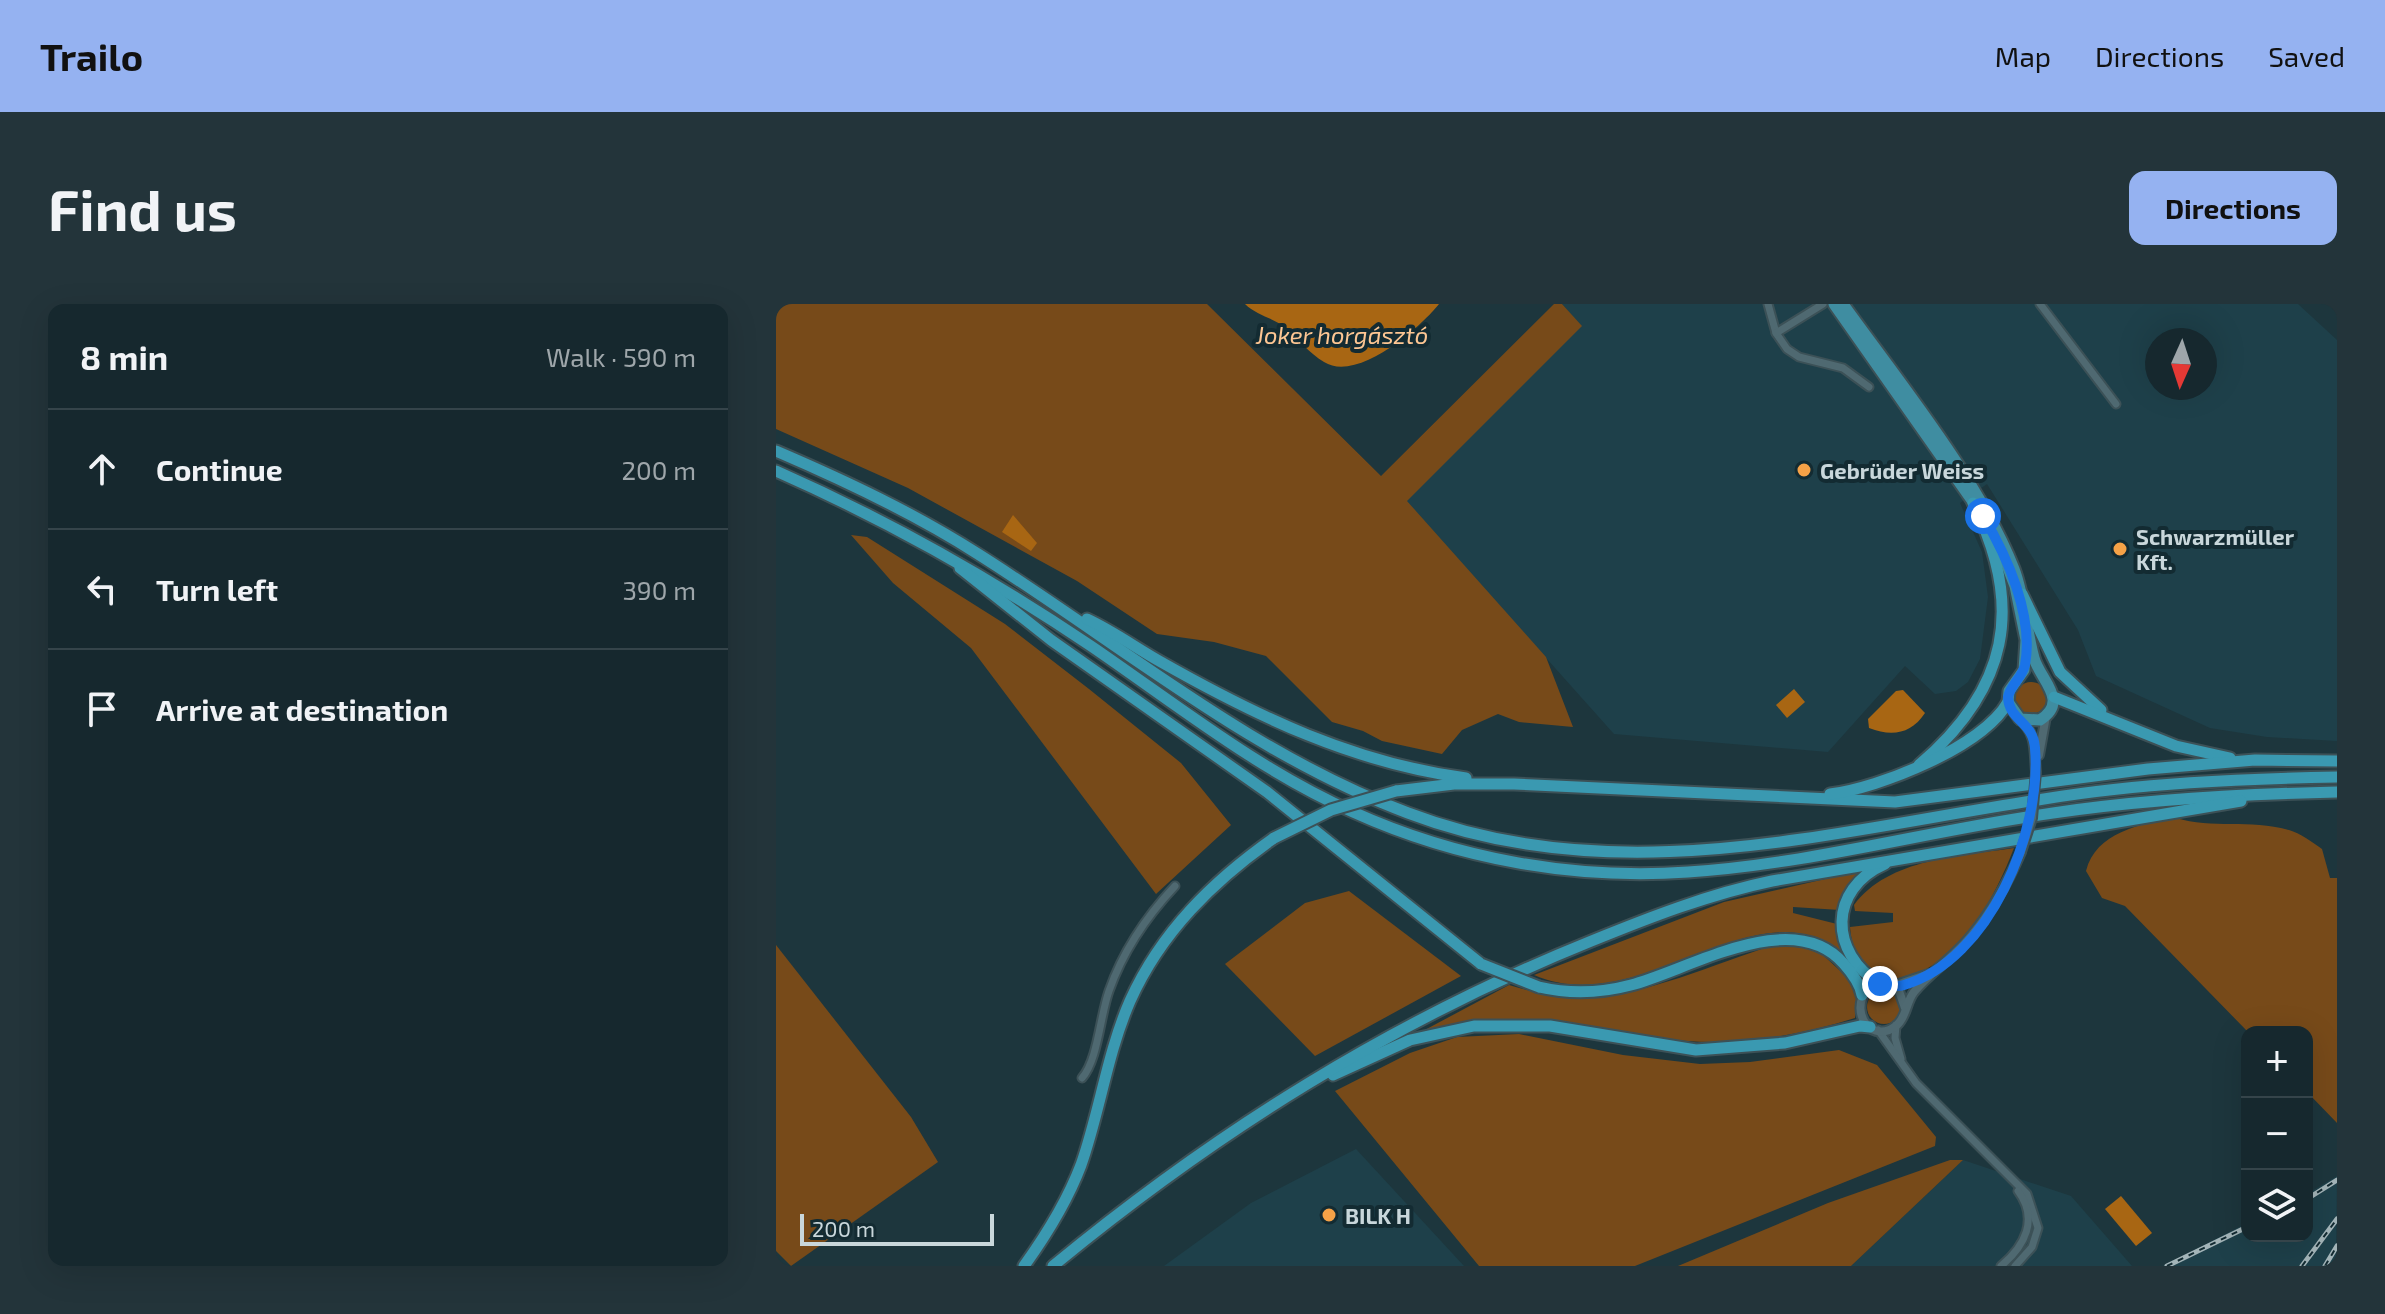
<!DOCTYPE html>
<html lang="en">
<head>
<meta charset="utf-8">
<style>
	:root { --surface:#16282e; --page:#23343a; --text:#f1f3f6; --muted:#9ea6aa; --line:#35444a; --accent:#95b2f1 }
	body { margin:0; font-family:"Exo 2",sans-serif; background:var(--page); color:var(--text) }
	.controls { position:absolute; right:24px; bottom:24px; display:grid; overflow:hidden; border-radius:16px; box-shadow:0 8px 32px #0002 }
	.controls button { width:72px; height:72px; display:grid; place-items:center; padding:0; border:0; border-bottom:2px solid var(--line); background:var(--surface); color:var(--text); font:40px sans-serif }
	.compass { position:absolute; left:1369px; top:24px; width:72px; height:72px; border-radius:50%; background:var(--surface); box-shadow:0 8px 32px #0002; rotate:183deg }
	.scale { position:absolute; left:24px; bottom:20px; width:194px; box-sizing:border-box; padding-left:8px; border:4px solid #c9d7db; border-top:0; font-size:22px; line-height:28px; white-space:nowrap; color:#c9d7db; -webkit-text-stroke:6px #132b32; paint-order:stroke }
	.stop { position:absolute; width:24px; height:24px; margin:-18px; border:6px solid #1a73e8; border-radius:50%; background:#fff }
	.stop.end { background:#1a73e8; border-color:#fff; box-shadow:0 2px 8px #0008 }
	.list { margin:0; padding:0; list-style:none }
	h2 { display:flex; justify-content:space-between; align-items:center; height:104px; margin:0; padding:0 32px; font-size:34px }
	h2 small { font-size:26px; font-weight:400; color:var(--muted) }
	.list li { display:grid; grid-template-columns:52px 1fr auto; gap:24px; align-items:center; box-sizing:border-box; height:120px; padding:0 32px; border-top:2px solid var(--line) }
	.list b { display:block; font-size:30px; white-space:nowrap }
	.list em { font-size:26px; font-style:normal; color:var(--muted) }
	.icon { flex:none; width:44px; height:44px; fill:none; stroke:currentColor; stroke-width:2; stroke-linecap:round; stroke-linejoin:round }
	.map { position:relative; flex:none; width:1561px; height:962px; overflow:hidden; border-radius:16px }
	header { display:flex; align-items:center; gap:48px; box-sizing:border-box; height:112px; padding:0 40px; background:var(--accent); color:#111 }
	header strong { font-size:38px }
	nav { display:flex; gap:44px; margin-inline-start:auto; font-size:28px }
	.intro { display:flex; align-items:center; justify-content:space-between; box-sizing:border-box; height:192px; padding:0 48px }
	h1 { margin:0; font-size:56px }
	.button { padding:20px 36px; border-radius:16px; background:var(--accent); color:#111; font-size:28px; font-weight:700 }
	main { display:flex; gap:48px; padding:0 48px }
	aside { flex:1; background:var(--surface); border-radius:16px; box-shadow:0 8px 32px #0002 }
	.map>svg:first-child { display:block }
	.built { fill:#1e404a; fill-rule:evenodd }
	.green { fill:#774a19 }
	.water { fill:#a86613 }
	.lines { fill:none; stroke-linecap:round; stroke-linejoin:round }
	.minor-casing { stroke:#3c5157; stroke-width:11 }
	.tertiary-casing { stroke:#3c5157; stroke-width:12 }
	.primary-casing { stroke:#3c5157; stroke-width:15 }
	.trunk-casing { stroke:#3c5157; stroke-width:15 }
	.minor { stroke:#4f6971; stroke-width:7 }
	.tertiary { stroke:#4f6971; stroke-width:8 }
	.primary { stroke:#3f8da1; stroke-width:11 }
	.trunk { stroke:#3a99b1; stroke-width:11 }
	.rail-casing { stroke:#a3b4b8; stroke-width:5 }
	.rail { stroke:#132b32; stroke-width:2; stroke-dasharray:6; stroke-linecap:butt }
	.tertiary-bridge-casing { stroke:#3c5157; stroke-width:12; stroke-linecap:butt }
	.trunk-bridge-casing { stroke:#3c5157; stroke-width:15; stroke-linecap:butt }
	.tertiary-bridge { stroke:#4f6971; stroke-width:8 }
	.trunk-bridge { stroke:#3a99b1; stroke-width:11 }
	.route { stroke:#1a73e8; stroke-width:10 }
	.poi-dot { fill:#f6a247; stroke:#132b32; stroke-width:3 }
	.labels { text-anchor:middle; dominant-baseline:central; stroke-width:8; stroke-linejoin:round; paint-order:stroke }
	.poi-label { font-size:22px; font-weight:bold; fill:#c9d7db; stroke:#132b32; text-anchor:start }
	.water-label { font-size:24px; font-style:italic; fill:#fdc693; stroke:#132b32 }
</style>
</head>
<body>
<header>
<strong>Trailo</strong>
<nav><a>Map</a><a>Directions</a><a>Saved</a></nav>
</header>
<div class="intro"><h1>Find us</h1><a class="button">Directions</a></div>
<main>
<aside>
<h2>8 min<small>Walk · 590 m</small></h2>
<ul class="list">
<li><svg class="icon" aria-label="ahead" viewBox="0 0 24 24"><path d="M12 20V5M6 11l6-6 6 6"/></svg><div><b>Continue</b></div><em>200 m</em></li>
<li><svg class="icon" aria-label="left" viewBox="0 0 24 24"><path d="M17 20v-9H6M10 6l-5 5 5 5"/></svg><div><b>Turn left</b></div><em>390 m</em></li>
<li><svg class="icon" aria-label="arrive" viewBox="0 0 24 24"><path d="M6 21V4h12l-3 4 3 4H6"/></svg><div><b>Arrive at destination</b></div></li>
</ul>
</aside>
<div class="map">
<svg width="1561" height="962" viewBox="0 0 1561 962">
	<rect width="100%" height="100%" fill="#1d363d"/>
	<!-- built -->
	<g class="built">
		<path d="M786,0h736l39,36v401l-70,-4 -57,-9 -114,-52 -18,-46 -91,-146 -27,19 22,49 6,45 -8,62 -12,23 -12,9 -21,3 -30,-28 -77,86 -214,-18 -208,-233 175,-175zM1381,36h48v48h-48z"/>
		<path d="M580,845l108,117h-300l87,-63z"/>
		<path d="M1187,856l108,36 61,70h-281z"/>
		<path d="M1561,872l-1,90h-173l84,-43v13h60v-42z"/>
	</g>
	<!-- green -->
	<g class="green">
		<path d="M0,0h431l174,172 173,-172h8l20,22 -175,175 139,156 27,70 -54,-5 -21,-8 -36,16 -20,24 -60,-13 -19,-10 -31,-9 -66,-66 -52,-14 -57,-8 -80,-53 -169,-93 -132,-59z"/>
		<path d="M75,231l16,2 138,87 84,65 92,74 50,62 -75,69 -185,-246 -78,-65z"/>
		<circle cx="1255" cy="394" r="16"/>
		<path d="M1400,514c36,11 75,1 113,12 11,3 23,12 33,19l8,29h7v245l-30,-31v-60h-59l-123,-126 -23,-8 -16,-27c10,-39 54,-47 90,-53z"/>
		<path d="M1238,544c-19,49 -49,106 -100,127 -14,6 -28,9 -41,0 -15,-12 -22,-30 -23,-48l43,-5v-9l-38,-2 -1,-6c35,-47 107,-49 160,-57z"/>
		<path d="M1093,565l-29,41 -47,-3v6l44,11 3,19 15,28c-8,-10 -19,-24 -31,-30 -85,-41 -189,78 -290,34l190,-73z"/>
		<path d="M573,587l112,85 -146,80 -90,-92 80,-61z"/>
		<path d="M0,641l135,172 27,45 -147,104 -15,-15z"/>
		<path d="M998,641h27l22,10 25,23 9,14 -2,26c-55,17 -110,27 -168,23 -102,-8 -161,-38 -266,-9l88,-47c24,7 48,13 73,13 61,-1 134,-35 192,-53z"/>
		<circle cx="1108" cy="703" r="17"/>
		<path d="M743,730l104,21 77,9 50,-2 89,-12 38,15 59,72 -1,9 -300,120h-156l-144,-175 75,-38 47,-16z"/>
		<path d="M1174,856h13l-112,106h-173l150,-63z"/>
	</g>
	<!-- water -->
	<g class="water">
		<path d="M469,0h194c-19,24 -82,79 -115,58 -15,-9 -25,-22 -37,-33 -12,-11 -30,-13 -42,-25z"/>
		<path d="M237,211l24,28 -6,8 -29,-19z"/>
		<path d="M1018,385l11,13 -18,16 -11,-13z"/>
		<path d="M1127,386l22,23c-14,21 -33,24 -56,15l-1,-9 28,-28z"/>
		<path d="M1345,892l31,37 -16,13 -31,-37z"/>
	</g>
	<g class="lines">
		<defs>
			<g id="minor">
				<path d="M992,0l8,29 11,16 12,8 44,11 26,19"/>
				<path d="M1264,0l76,100"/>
				<path d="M1000,29l47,-29"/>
				<path d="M1120,721l-1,13 6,21"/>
				<path d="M1102,726l38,53 111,111 11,34 -6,19 -17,19"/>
				<path d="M306,774c16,-18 18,-62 27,-87 14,-40 37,-74 66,-105"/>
				<path d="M1225,962c24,-20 38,-47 17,-75"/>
			</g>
			<g id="tertiary">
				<path d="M1244,416c17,13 14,32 16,52"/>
				<path d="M1263,451l7,-39"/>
				<path d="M1117,682l36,-12"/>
				<path d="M1129,704l-6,-17 -14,-7 -18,5c-19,26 7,56 30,36 10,-9 9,-23 17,-33 17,-20 40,-35 57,-56 21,-25 37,-54 50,-84"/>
			</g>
			<path id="primary" d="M1058,0l149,212 18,34 14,36 11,54 -2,30 -15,21 -1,11 12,17 20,1c30,-19 0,-40 -6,-62 -8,-29 -9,-60 -20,-89 -35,-89 -115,-187 -171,-265"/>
			<g id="trunk">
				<path d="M0,147c70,30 138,62 202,103 141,89 272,200 430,259 209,80 424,18 636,-14 97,-16 195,-20 293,-22"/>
				<path d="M0,167c111,49 214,107 315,175 85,58 167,124 262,166 104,47 221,68 335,60 123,-8 243,-42 365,-59 94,-14 189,-19 284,-21"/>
				<path d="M184,264l91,72 216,152 214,172"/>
				<path d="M1246,290l38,78 41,38"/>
				<path d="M311,315c26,12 49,29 74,43 97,55 193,101 305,116"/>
				<path d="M1278,393l122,49 54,12"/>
				<path d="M1143,461c89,-76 106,-158 54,-262"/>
				<path d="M620,487l58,-7h60l381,18 253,-33 107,-9 82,1"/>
				<path d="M1054,490c49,-6 153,-47 178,-92"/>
				<path d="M1104,680c-51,-31 -52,-95 5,-120"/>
				<path d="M763,683c30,7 62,6 92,-2 60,-16 162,-80 213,-21 8,9 16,20 18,31"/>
				<path d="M557,771l77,-35 64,-14h76l146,24 89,-7 75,-17 10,1"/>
				<path d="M248,962c23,-32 43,-64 57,-101 19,-54 26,-111 49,-164 31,-69 83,-120 144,-163"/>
				<path d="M277,962c164,-135 338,-244 536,-324 59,-24 120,-48 183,-61l469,-80"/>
			</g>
		</defs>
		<!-- minor casing -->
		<use href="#minor" class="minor-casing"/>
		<!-- tertiary casing -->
		<use href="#tertiary" class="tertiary-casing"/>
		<!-- primary casing -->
		<use href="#primary" class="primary-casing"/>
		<!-- trunk casing -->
		<use href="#trunk" class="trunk-casing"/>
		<!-- minor -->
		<use href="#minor" class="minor"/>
		<!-- tertiary -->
		<use href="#tertiary" class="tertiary"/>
		<!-- primary -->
		<use href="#primary" class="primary"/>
		<!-- trunk -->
		<use href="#trunk" class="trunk"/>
		<defs>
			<g id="rail">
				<path d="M1531,895l30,-19"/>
				<path d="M1391,962l80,-39"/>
				<path d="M1526,962l35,-47"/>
				<path d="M1549,962l12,-20"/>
			</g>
		</defs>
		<!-- rail casing -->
		<use href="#rail" class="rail-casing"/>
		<!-- rail -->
		<use href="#rail" class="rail"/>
		<defs>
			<path id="tertiary-bridge" d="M1245,548l11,-34 4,-46"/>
			<g id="trunk-bridge">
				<path d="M498,534l57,-28 65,-19"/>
				<path d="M705,660l58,23"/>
			</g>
		</defs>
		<!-- tertiary-bridge casing -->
		<use href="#tertiary-bridge" class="tertiary-bridge-casing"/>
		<!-- trunk-bridge casing -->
		<use href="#trunk-bridge" class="trunk-bridge-casing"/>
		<!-- tertiary-bridge -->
		<use href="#tertiary-bridge" class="tertiary-bridge"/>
		<!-- trunk-bridge -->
		<use href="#trunk-bridge" class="trunk-bridge"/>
	</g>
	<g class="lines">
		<!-- route -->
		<path class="route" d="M1104,680c8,0 15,4 24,1 86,-25 138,-154 131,-237 -2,-27 -26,-27 -27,-51 3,-13 14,-19 17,-32 9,-49 -18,-109 -42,-149"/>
	</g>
	<!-- markers -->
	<g class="poi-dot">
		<circle cx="1028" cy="166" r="8"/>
		<circle cx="1344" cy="245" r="8"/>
		<circle cx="553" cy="911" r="8"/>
	</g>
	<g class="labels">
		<!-- poi labels -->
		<g class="poi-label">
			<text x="1044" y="166">Gebrüder Weiss</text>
			<text x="1360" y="232">Schwarzmüller<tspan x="1360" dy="25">Kft.</tspan></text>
			<text x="569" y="911">BILK H</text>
		</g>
		<!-- water labels -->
		<g class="water-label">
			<text x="566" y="30">Joker horgásztó</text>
		</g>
	</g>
</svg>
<div class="controls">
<button>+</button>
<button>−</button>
<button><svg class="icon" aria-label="layers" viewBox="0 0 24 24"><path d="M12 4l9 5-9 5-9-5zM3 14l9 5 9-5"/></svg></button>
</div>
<svg class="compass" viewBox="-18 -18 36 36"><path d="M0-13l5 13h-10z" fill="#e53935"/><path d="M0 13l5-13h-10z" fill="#9ea6aa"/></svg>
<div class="scale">200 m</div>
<div class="stop" style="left:1207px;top:212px"></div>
<div class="stop end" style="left:1104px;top:680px"></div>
</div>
</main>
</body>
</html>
